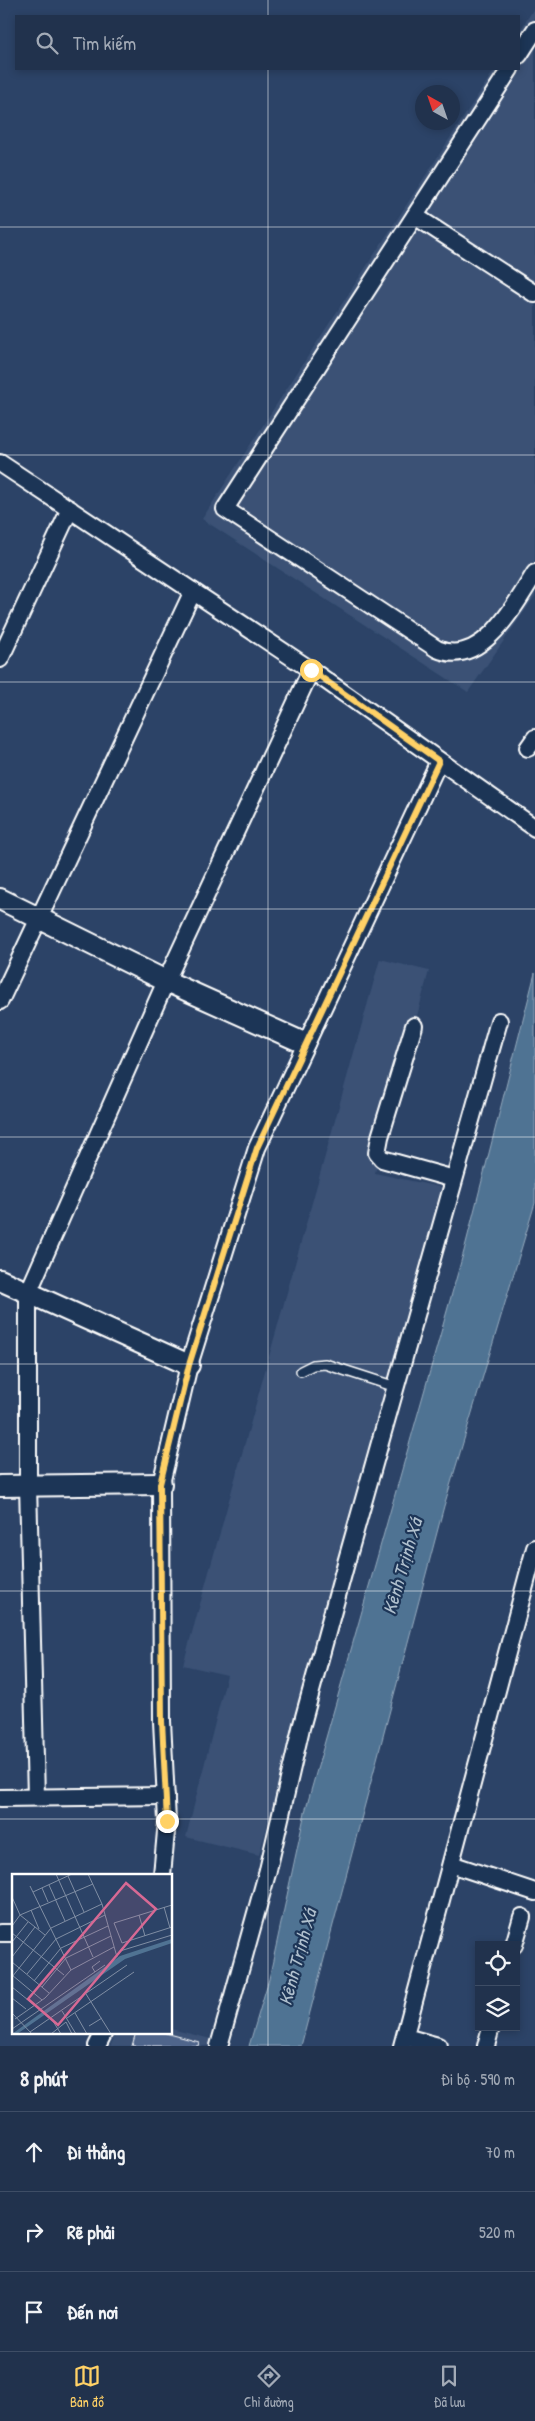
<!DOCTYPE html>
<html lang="vi">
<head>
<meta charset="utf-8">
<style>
	:root { --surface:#21324d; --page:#293a54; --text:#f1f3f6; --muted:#a2aab6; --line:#3e4d65; --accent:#ffd166 }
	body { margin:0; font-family:"Patrick Hand",sans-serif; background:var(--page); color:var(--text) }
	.controls { position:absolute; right:15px; bottom:15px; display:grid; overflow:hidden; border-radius:0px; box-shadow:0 2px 8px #0003 }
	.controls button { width:45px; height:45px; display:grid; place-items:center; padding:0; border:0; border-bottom:1px solid var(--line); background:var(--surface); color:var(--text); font:25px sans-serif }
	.compass { position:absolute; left:415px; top:85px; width:45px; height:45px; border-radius:50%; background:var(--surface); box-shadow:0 2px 8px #0003; rotate:320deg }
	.stop { position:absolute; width:15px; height:15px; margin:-11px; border:4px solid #ffd166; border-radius:50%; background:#fff }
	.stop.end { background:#ffd166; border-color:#fff; box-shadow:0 1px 5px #0008 }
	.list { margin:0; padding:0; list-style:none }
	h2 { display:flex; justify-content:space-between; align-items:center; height:65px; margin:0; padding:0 20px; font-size:21px }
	h2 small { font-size:16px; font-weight:400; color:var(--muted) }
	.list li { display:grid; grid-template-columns:32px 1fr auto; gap:15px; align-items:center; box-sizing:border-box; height:80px; padding:0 20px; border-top:1px solid var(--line) }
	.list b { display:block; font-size:19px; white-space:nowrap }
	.list em { font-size:16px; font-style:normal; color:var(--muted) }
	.icon { flex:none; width:28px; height:28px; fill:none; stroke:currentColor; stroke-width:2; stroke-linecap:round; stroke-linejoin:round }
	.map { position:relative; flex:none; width:535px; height:2046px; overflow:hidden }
	.search { position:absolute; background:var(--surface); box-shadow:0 2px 8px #0003; left:15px; right:15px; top:15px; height:55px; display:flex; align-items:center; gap:12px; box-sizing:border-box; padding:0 18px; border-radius:0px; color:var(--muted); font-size:19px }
	.sheet { height:305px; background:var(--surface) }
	nav { display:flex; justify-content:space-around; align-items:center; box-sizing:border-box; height:70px; border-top:1px solid var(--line); background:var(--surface); font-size:14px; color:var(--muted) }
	nav a { display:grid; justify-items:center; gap:2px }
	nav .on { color:var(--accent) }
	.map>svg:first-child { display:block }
	.built { fill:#3a5175 }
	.water { fill:#507393; stroke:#96abbe }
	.building { fill:#4f658b; stroke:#fff }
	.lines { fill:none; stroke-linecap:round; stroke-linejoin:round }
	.service-casing { stroke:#fff; stroke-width:12 }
	.minor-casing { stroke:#fff; stroke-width:20 }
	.tertiary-casing { stroke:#fff; stroke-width:24 }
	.service { stroke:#1d3557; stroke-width:9 }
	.minor { stroke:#1d3557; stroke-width:16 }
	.tertiary { stroke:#1d3557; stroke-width:20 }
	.route { stroke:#ffd166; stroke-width:6 }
	.grid { fill:none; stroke:#fff; stroke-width:1; stroke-opacity:0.55 }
	.labels { text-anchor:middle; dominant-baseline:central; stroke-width:4.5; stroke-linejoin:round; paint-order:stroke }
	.water-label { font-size:19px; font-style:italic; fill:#b0c0ce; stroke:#1d3557 }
	.inset-road { fill:none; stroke:#808ea4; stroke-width:1 }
	.view { fill:#d76994; fill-opacity:0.15; stroke:#d76994; stroke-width:2.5 }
	.inset-edge { fill:none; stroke:#fff; stroke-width:2.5 }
</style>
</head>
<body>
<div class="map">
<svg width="535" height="2046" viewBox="0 0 535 2046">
	<rect width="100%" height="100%" fill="#2c4367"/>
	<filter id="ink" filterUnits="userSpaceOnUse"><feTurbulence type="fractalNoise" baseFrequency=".02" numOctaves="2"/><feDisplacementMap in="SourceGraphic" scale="10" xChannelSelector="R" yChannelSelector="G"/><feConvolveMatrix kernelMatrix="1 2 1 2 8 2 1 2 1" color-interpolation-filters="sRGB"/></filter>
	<g filter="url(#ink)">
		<!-- built -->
		<g class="built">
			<path d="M535,7v589l-67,96 -266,-173 293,-450h24v-37z"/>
			<path d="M380,959l49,12 -54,202 69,15 -185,667 -73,-18 41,-162 -44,-10z"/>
			<path d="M171,2029l44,11 -2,6h-103l7,-14h54z"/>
		</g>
		<!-- water -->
		<path class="water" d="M535,973v230l-91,303 -143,540h-52l20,-67 36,-167 159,-561z"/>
		<!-- building -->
		<path class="building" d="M136,2032h26l37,10 -1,4h-66z"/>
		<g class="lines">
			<defs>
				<path id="service" d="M301,1371l12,-6 12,-1 71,23"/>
				<g id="minor">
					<path d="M519,55l16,-25"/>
					<path d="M510,69l-285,440 212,140c45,20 79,-46 98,-76"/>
					<path d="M415,216l120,78"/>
					<path d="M0,463l311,207 224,158"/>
					<path d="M0,659l70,-150"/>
					<path d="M528,748l7,-10"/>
					<path d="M0,1001l193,-410"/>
					<path d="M414,1026l-34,111 -3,16 5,6 72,20"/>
					<path d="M36,1797l-8,-312v-192l138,-312 145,-311"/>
					<path d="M0,1798l166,-2"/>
					<path d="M451,1864l84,28"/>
					<path d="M162,1875l5,-54 -5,-100 -1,-237 28,-119 68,-217 182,-387"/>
					<path d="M0,1933h14"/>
					<path d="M514,1945l8,-28"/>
					<path d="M405,2037l33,9"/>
					<path d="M97,2046l7,-14"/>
					<path d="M219,2046l49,-176 33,-142 45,-165 153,-542"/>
					<path d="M402,2046l133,-498"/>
					<path d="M486,2046l5,-19"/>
				</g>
				<g id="tertiary">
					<path d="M0,899l166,82 138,62"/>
					<path d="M0,1280l189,85"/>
					<path d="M0,1486l161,-2"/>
				</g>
			</defs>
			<!-- service casing -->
			<use href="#service" class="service-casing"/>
			<!-- minor casing -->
			<use href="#minor" class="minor-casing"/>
			<!-- tertiary casing -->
			<use href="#tertiary" class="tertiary-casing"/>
			<!-- service -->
			<use href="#service" class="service"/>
			<!-- minor -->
			<use href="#minor" class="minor"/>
			<!-- tertiary -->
			<use href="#tertiary" class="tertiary"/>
		</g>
	</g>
	<g class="lines" filter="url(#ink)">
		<!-- route -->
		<path class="route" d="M167,1821l-5,-100 -2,-237 29,-119 68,-217 182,-387 -128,-91"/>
	</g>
	<!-- grid -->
	<path class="grid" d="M268,0v16M268,69v1977M0,227h535M0,455h535M0,682h535M0,909h535M0,1137h535M0,1364h535M0,1591h535M0,1819h535"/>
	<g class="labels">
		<!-- water labels -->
		<g class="water-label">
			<text transform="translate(402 1566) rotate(-74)">Kênh Trịnh Xá</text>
			<text transform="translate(297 1957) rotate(-75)">Kênh Trịnh Xá</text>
		</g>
	</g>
	<!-- overview -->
	<g transform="translate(12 1874)">
		<rect width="160" height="160" fill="#2c4367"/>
		<path d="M160,65v4l-47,16 -108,75h-5l108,-78z" fill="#507393"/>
		<path class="inset-road" d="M44,0l37,83M76,0l14,30 15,53M56,2l16,36M37,11l16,36M18,12l41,84M30,14l6,14M21,18l39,-18M0,23l8,18 25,20M160,31l-58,18 8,20 50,-16M152,33l6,21M19,36l8,19M127,41l6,21M0,52l8,-11 73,-31M0,59l52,42M0,68l16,-20M108,77l52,-16M0,83l23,-30M0,88l37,31M83,98l-3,-5 8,-6M15,100l29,-35 49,-24M0,101l30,25M0,103l39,-49 51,-24M22,107l27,-33 47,-22M0,113l21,17M30,113l24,-29 45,-22M74,120l25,40M0,124l14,11M50,137l14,23M0,139l20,21M63,139l12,21M39,144l10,16M55,144l67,-46M3,145l30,-21 26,-28 43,-23M77,152l13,-8M0,155l93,-64M18,158l97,-67M39,160l15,-12 6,12"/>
		<path class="view" d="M114,9l30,26 -98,116 -30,-26z"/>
		<rect width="160" height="160" class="inset-edge"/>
	</g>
</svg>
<div class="controls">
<button><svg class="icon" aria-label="locate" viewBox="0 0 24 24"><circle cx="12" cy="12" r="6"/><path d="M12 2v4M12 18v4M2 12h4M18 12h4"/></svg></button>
<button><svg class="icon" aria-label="layers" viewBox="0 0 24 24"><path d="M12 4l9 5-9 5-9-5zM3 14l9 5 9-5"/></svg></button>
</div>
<svg class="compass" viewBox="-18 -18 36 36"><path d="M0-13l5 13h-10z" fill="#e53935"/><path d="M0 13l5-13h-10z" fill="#a2aab6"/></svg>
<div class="stop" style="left:311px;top:670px"></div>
<div class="stop end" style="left:167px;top:1821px"></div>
<div class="search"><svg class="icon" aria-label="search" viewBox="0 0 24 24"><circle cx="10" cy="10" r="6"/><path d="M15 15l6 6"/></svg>Tìm kiếm</div>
</div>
<section class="sheet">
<h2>8 phút<small>Đi bộ · 590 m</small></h2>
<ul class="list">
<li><svg class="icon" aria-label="ahead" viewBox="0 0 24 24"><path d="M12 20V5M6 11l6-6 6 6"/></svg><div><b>Đi thẳng</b></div><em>70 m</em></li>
<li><svg class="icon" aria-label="right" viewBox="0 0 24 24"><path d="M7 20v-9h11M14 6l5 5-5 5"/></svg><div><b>Rẽ phải</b></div><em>520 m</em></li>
<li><svg class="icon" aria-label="arrive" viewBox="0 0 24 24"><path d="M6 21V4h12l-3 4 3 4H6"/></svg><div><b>Đến nơi</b></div></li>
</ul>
</section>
<nav>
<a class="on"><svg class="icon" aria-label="map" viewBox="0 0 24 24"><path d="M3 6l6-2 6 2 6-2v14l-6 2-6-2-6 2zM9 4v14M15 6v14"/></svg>Bản đồ</a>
<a><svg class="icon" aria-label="directions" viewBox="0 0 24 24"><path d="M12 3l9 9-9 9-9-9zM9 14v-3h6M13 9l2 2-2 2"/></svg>Chỉ đường</a>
<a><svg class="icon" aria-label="saved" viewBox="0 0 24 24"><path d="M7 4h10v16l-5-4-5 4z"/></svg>Đã lưu</a>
</nav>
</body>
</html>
